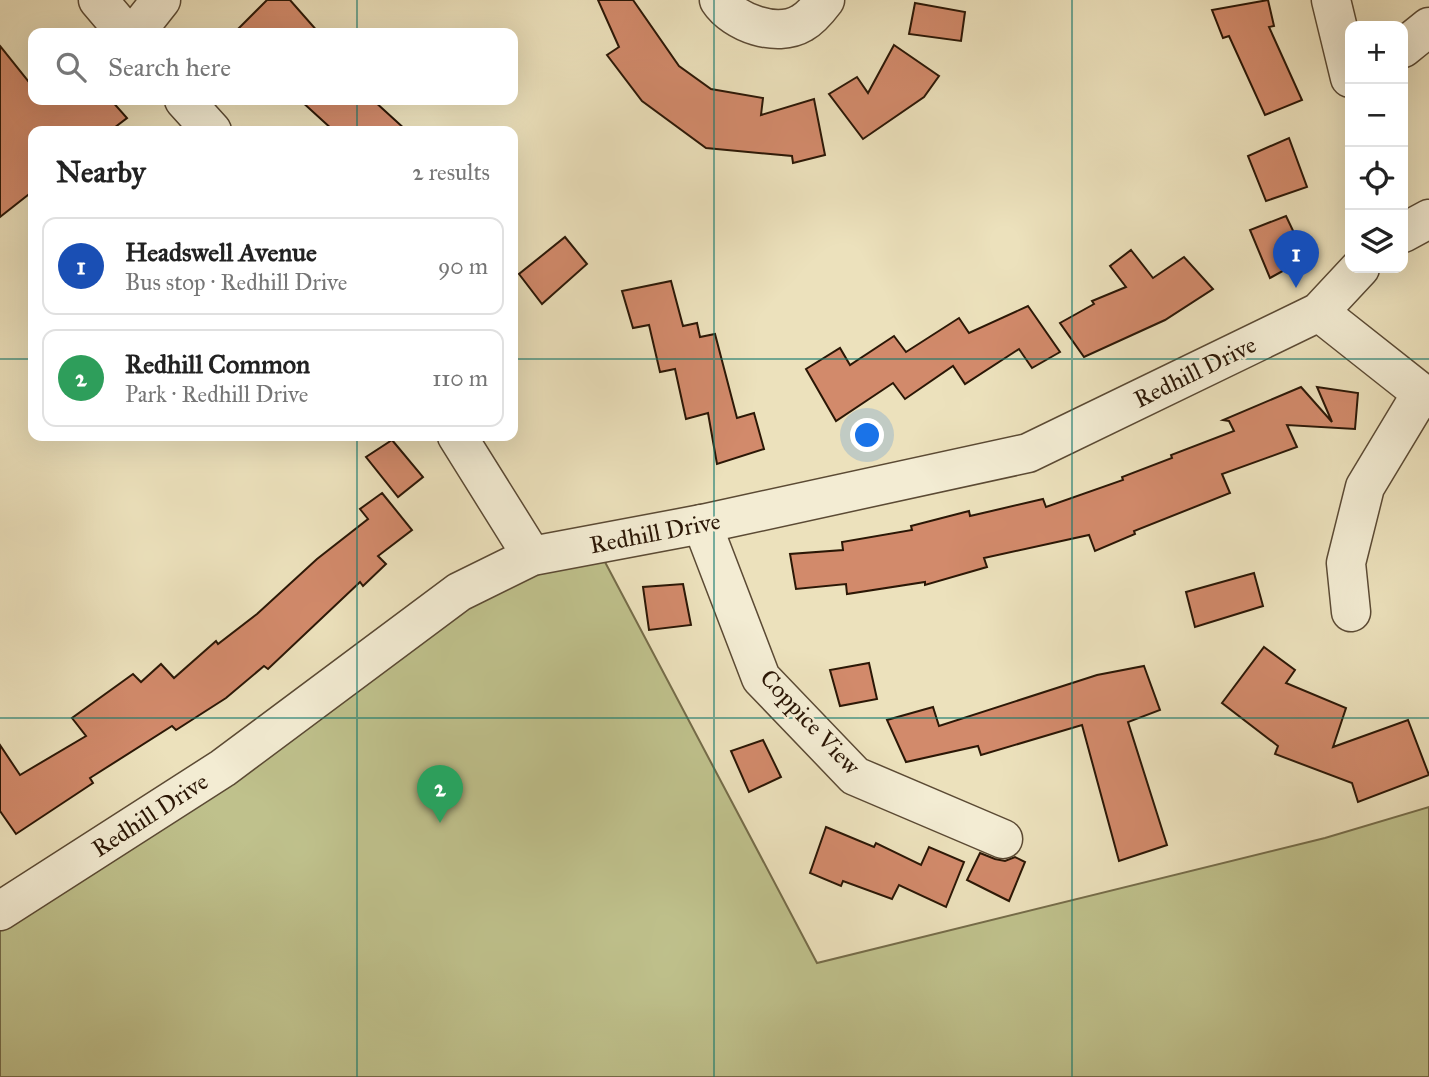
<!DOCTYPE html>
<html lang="en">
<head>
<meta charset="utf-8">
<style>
	:root { --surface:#fff; --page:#f2f2f2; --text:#222; --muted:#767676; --line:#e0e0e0; --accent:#1a73e8 }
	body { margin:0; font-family:"IM FELL Great Primer",serif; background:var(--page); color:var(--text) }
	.controls { position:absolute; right:21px; top:21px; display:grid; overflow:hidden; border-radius:14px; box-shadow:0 7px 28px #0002 }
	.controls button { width:63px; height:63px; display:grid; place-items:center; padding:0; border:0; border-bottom:2px solid var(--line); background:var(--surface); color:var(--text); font:35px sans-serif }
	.you { position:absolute; left:868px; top:436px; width:24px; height:24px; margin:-18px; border:5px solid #fff; border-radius:50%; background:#1a73e8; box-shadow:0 0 0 10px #1a73e833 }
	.badge { display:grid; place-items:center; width:46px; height:46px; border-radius:50%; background:var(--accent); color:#fff; font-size:23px; font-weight:700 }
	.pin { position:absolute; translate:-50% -58px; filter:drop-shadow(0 2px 4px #0008) }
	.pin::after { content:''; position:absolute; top:37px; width:24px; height:21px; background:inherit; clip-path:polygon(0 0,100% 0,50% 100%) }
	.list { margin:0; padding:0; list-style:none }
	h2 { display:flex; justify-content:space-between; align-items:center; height:91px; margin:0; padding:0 28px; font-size:30px }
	h2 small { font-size:23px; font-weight:400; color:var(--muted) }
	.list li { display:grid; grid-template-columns:46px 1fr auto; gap:21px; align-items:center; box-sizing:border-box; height:98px; margin:0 14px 14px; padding:0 14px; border:2px solid var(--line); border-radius:14px }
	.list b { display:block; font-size:26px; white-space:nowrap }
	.list p { margin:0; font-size:23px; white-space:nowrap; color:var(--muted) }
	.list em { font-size:23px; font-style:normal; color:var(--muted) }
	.icon { flex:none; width:38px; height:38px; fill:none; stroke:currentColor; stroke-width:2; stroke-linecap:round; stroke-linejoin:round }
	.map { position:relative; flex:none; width:1429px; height:1077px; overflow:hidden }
	.search { position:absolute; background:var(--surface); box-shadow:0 7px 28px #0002; left:28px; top:28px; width:490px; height:77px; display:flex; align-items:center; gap:18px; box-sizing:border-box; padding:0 24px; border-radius:14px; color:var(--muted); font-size:26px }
	.panel { position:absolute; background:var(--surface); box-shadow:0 7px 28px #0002; left:28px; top:126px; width:490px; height:315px; border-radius:14px }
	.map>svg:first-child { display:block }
	.green { fill:#bfc18c; stroke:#756c49; stroke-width:2 }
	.building { fill:#d28a6b; stroke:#2b1706; stroke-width:2 }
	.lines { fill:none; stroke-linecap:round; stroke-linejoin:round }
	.minor-casing { stroke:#5b4a34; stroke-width:41 }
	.minor { stroke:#f3ecd3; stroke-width:38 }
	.grid { fill:none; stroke:#0f766e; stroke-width:2; stroke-opacity:0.55 }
	.labels { text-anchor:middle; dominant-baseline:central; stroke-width:5; stroke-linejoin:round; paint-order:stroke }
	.street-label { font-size:24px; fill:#2b1706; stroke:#f3ecd3 }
</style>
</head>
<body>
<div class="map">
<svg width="1429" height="1077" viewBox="0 0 1429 1077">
	<rect width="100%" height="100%" fill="#ece1bc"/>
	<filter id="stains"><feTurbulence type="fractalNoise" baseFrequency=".00286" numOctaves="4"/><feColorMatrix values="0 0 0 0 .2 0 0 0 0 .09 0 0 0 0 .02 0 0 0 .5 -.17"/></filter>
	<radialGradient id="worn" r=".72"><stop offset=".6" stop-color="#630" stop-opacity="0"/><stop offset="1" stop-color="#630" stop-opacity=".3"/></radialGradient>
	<!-- green -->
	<path class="green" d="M596,545l221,418 508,-125 104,-31v270h-1429v-166l459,-319z"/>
	<!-- building -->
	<g class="building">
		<path d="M267,0h23l29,33h-85z"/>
		<path d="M598,0h35l46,66 32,23 52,9 -2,17 53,-16 11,56 -32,8 -1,-7 -86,-8 -64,-47 -35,-46 12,-8z"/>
		<path d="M1268,0l6,26 -5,1 33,73 -37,15 -36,-79 -6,2 -11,-28z"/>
		<path d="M915,3l50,9 -4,29 -52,-7z"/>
		<path d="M894,45l45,31 -15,21 -61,42 -34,-45 28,-17 11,16z"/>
		<path d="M0,46l33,41v13h78l16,18 -17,13h-77v60l-33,26z"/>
		<path d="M300,100h73l34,31h-73z"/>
		<path d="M1289,138l18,49 -41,14 -18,-45z"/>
		<path d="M1286,216l20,42 -36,20 -20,-48z"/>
		<path d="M565,237l22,27 -45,40 -23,-30z"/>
		<path d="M1131,250l22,28 31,-21 29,32 -48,31 -81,37 -24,-34 34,-19 -2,-3 34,-14 -16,-21z"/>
		<path d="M671,281l12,45 14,-3 3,14 15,-3 22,84 17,-5 10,36 -47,15 -9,-51 -22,6 -11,-50 -15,3 -11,-47 -16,3 -11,-37z"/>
		<path d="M1028,306l32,46 -28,16 -13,-19 -54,35 -12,-18 -48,33 -12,-16 -57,38 -30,-52 34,-21 10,17 44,-29 12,16 53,-34 10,15z"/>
		<path d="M1301,387l31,35 -15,-35 41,6 -3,36 -68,-4 10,22 -75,27 8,19 -96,38 1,3 -40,17 -6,-16 -105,23 3,9 -62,18v-3l-78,12 -1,-10 -50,5 -6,-35 53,-4 -1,-8 70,-12 -1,-4 58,-15 1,5 73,-17 3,8 77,-27 -1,-3 50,-19 -1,-3 63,-24 -5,-10 -6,-1z"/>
		<path d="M392,440l31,37 -25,20 -32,-40z"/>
		<path d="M382,493l30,37 -34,26 8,8 -23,22 -3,-4 -92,87 -4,-3 -38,32 -50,32 -4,-4 -82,52 3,5 -77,51 -16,-23v-66l20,30 66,-39 -14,-18 61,-44 8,8 20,-18 13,14 42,-37 2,3 39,-30 60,-55 51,-40 -8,-10z"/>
		<path d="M1254,573l9,33 -68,21 -9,-35z"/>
		<path d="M683,584l8,41 -42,5 -6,-43z"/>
		<path d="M1264,647l31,23 -9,13 60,25 -13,39 75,-27 21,55 -71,27 -6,-19 -77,-29 3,-8 -56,-43z"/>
		<path d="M869,663l8,36 -37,7 -10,-36z"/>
		<path d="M1144,666l16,44 -32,12 39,123 -48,16 -37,-136 -101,30 -3,-9 -72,16 -19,-42 46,-13 6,19 158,-51z"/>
		<path d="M763,740l18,37 -32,15 -18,-41z"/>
		<path d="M826,827l48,20 2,-4 45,22 8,-18 35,15 -18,45 -47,-22 -7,14 -49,-18 -2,5 -31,-13z"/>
		<path d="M980,853l15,6 10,2 10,-4 10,5 -16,39 -42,-21z"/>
	</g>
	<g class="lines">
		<defs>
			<g id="minor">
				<path d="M98,0l28,33"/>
				<path d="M719,0c15,23 58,38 83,23 9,-5 17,-15 23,-23"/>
				<path d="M1331,0l19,78"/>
				<path d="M135,33l26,-33"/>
				<path d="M1403,48l26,-21"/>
				<path d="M184,100l28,31"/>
				<path d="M1403,233l26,-14"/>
				<path d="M1319,312l110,87"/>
				<path d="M457,436l75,120"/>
				<path d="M702,524l59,154 94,98 148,63"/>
				<path d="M1351,612l-5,-49 19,-76 56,-93"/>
				<path d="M0,911l223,-143 236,-176 73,-36 170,-32 326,-71 291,-141 41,-44"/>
			</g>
		</defs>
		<!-- minor casing -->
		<use href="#minor" class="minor-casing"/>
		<!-- minor -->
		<use href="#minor" class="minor"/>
	</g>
	<!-- grid -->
	<path class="grid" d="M357,0v33M714,0v1077M1072,0v1077M357,100v31M0,359h33M513,359h916M357,436v641M0,718h1429"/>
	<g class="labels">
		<!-- street labels -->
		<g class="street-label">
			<text transform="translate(1195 372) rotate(-26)">Redhill Drive</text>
			<text transform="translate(655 533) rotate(-11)">Redhill Drive</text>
			<text transform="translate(810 722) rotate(47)">Coppice View</text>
			<text transform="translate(150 815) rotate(-33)">Redhill Drive</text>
		</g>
	</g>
	<rect width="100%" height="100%" filter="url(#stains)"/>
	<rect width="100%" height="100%" fill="url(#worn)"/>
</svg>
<div class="controls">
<button>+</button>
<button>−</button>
<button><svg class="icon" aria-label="locate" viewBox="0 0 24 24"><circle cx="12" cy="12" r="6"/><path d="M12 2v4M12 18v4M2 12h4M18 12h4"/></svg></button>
<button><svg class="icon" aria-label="layers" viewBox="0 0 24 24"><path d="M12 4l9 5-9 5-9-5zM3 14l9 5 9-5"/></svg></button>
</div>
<div class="you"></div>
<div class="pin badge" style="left:1296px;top:288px;background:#1a4fb4">1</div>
<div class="pin badge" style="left:440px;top:823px;background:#2e9e5b">2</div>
<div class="search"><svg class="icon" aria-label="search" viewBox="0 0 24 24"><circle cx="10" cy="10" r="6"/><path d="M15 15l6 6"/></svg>Search here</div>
<section class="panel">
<h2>Nearby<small>2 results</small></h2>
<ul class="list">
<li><span class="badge" style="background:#1a4fb4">1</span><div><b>Headswell Avenue</b><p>Bus stop · Redhill Drive</p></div><em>90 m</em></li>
<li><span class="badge" style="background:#2e9e5b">2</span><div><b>Redhill Common</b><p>Park · Redhill Drive</p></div><em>110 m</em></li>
</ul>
</section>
</div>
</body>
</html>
